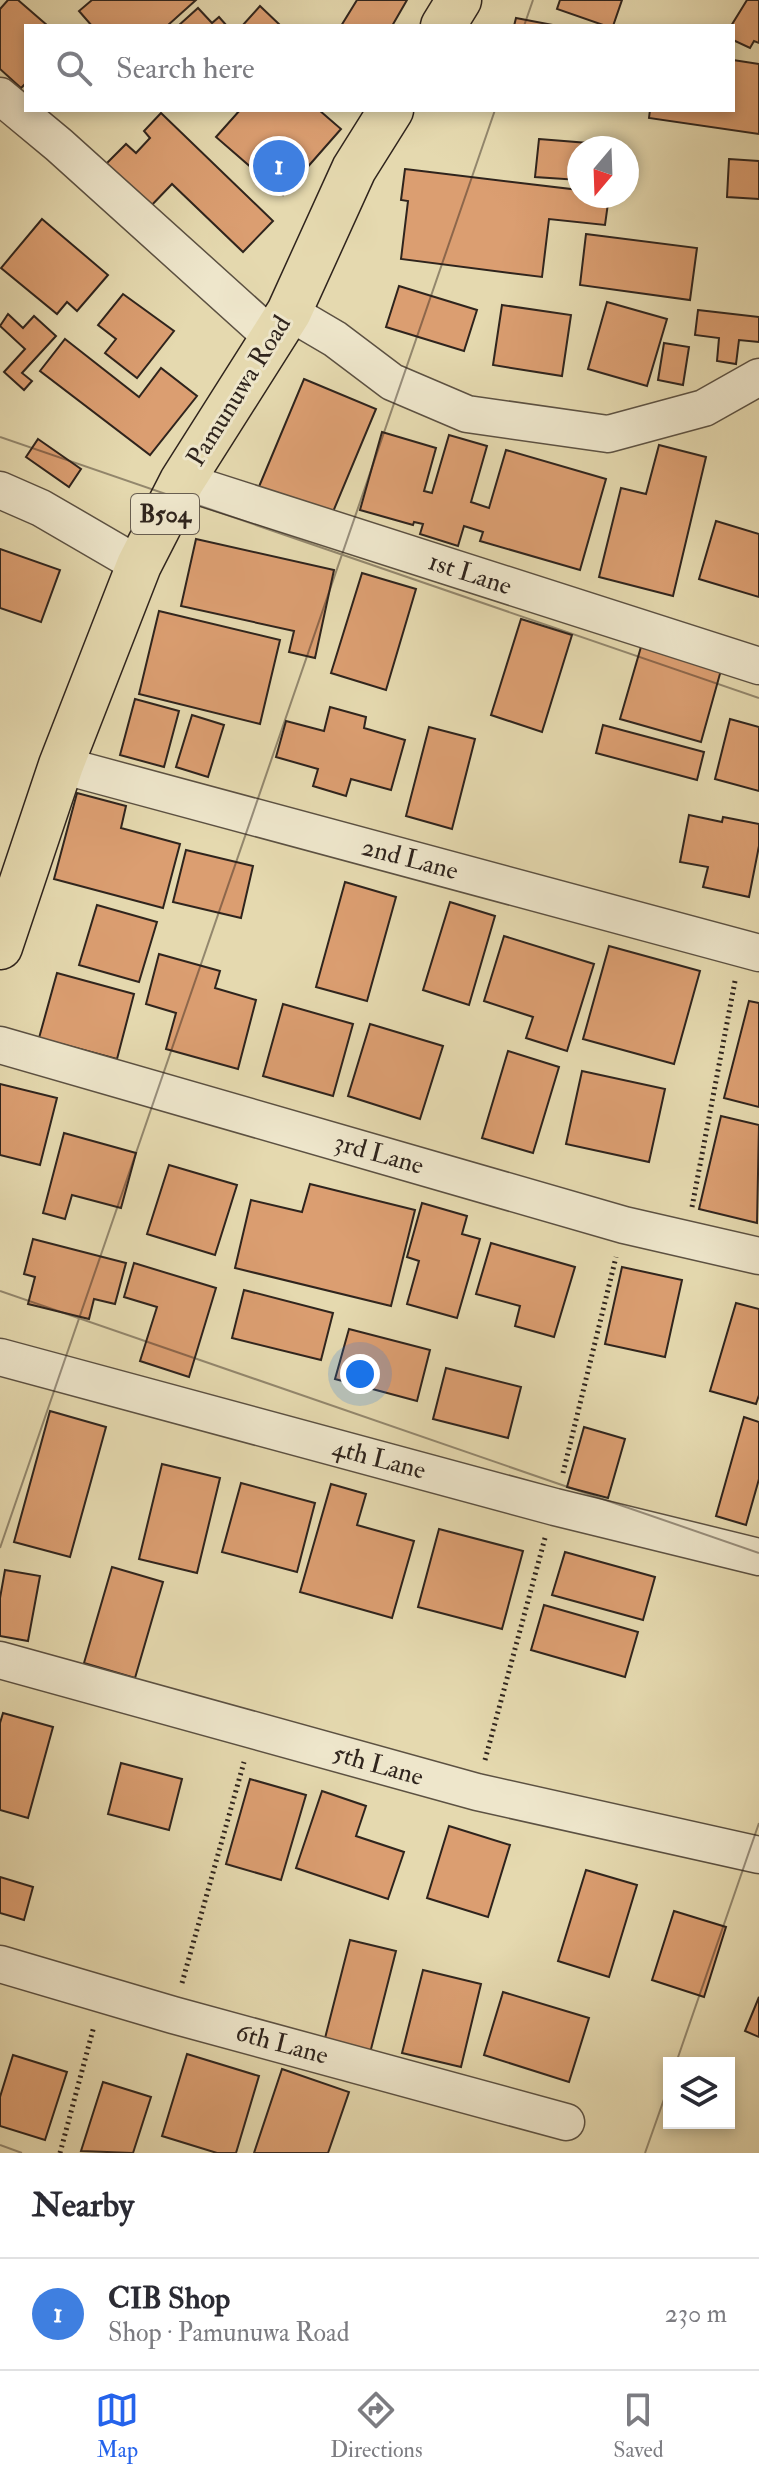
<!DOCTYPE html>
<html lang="en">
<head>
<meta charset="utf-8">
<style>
	:root { --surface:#fff; --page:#f2f2f3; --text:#2b2b33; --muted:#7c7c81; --line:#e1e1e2; --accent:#2563eb }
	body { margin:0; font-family:"IM FELL Double Pica",serif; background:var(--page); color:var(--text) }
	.controls { position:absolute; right:24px; bottom:24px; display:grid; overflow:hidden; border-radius:0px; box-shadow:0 4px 12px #0003 }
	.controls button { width:72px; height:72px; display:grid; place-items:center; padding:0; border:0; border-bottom:2px solid var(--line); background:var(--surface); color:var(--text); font:40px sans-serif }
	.compass { position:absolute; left:567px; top:136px; width:72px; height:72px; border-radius:50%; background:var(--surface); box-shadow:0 4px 12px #0003; rotate:199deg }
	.you { position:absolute; left:360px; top:1374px; width:28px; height:28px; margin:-20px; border:6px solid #fff; border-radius:50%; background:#1a73e8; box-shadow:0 0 0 12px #1a73e833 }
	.badge { display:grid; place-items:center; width:52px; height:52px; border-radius:50%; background:var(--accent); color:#fff; font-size:26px; font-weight:700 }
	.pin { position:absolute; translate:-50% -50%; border:4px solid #fff; box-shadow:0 2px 8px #0006 }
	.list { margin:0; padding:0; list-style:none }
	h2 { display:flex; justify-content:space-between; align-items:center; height:104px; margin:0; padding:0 32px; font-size:34px }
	h2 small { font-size:26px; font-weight:400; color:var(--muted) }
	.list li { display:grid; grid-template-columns:52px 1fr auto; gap:24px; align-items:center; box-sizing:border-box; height:112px; padding:0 32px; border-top:2px solid var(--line) }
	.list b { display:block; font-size:30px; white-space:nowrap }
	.list p { margin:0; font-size:26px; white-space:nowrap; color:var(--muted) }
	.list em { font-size:26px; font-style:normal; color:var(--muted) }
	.icon { flex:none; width:44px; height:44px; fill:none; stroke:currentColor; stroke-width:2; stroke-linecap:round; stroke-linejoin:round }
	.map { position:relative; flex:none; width:759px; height:2153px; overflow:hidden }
	.search { position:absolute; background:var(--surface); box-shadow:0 4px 12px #0003; left:24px; right:24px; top:24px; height:88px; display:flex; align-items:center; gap:20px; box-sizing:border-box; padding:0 28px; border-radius:0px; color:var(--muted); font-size:30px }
	.sheet { height:216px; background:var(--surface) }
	nav { display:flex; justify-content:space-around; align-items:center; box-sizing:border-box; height:112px; border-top:2px solid var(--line); background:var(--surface); font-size:22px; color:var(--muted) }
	nav a { display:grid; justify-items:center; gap:4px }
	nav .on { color:var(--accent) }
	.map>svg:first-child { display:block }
	.building { fill:#db9e71; stroke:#2f241d; stroke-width:2 }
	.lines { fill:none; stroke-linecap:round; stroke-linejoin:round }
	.minor-casing { stroke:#5c5142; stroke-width:39 }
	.primary-casing { stroke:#2f241d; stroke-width:47 }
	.path { stroke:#2f241d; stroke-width:5; stroke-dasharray:2 4; stroke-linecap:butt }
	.minor { stroke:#eee6cb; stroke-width:36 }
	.primary { stroke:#e5d9af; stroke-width:44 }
	.ticks { fill:none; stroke:#2f241d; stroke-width:2; stroke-opacity:0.45 }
	.labels { text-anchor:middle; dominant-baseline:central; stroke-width:6; stroke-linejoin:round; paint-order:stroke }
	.shield { fill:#eee6cb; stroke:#685e51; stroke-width:2 }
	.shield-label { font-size:24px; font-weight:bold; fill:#2f241d }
	.street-label { font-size:26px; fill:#2f241d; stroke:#eee6cb }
</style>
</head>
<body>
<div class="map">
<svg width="759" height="2153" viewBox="0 0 759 2153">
	<rect width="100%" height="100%" fill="#e5d9af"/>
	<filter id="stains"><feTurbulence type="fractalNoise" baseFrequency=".0025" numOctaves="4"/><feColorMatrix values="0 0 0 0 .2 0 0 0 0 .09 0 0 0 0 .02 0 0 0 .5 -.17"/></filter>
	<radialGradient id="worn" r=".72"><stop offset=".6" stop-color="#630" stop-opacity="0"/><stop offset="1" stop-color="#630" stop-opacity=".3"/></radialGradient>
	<!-- building -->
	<g class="building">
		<path d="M8,0h10l30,26h-22v57l-5,5 -21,-19v-60z"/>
		<path d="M92,0h104l-29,26h-75l-13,-15z"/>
		<path d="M357,0h50l-15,26h-51z"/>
		<path d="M560,0h62l-9,26h-7l-49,-17z"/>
		<path d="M747,0h12v43l-5,-2 -4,7 -17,-8 -2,-14z"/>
		<path d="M260,6l21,20h-39z"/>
		<path d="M198,8l14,15 7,-6 8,9h-49z"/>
		<path d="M516,18l42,8h-44z"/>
		<path d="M733,60l26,4v70l-110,-16 1,-8h83z"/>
		<path d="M240,110h79l22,19 -58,66 -67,-58z"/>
		<path d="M161,113l112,108 -30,31 -71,-68 -24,25 -44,-43 22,-22 10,9 14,-15 -6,-7z"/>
		<path d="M539,139l49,4v5h-9v32l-44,-3z"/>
		<path d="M729,159l30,2v38l-32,-2z"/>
		<path d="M405,169l174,21v6h30l-4,29 -56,-6 -7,58 -141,-18 7,-58 -7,-1z"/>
		<path d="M42,219l66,56 -31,36 -10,-9 -10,12 -56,-46z"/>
		<path d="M586,234l111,14 -7,52 -110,-15z"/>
		<path d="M399,286l78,24 -13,41 -78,-24z"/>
		<path d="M123,294l51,37 -37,47 -32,-25 11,-14 -18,-14z"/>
		<path d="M607,302l60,17 -20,67 -59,-17z"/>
		<path d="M502,305l69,10 -9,61 -69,-11z"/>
		<path d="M698,310l61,7v25l-20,-2 -3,24 -19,-3 2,-23 -24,-3z"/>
		<path d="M8,314l15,14 11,-12 22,20 -34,37 10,8 -8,9 -20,-18 21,-23 -25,-23z"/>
		<path d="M65,339l74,58 22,-29 36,28 -47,59 -110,-84z"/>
		<path d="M664,343l25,4 -6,38 -25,-5z"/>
		<path d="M304,379l72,30 -46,110 -72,-30z"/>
		<path d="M382,432l54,16 -12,43 8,2 17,-58 38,11 -16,56 18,6 17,-58 100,29 -26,91 -100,-29 3,-9 -19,-6 -6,20 -38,-12 3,-10 -9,-2 -1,3 -53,-15z"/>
		<path d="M38,439l43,30 -12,18 -43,-30z"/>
		<path d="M659,445l47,12 -33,139 -74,-19 22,-89 25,6z"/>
		<path d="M716,521l43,13v63l-60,-18z"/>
		<path d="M196,539l138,31 -19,88 -26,-6 5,-21 -113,-25z"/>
		<path d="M0,549l60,21 -19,52 -41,-14z"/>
		<path d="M362,573l54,16 -30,101 -55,-17z"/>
		<path d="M159,611l121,29 -20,84 -121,-30z"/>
		<path d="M521,619l51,16 -30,97 -51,-17z"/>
		<path d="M643,640l80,23 -22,79 -81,-23z"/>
		<path d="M135,699l44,12 -15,56 -44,-12z"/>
		<path d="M330,707l36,10 -2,11 41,12 -14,50 -40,-11 -5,17 -33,-10 5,-17 -42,-12 10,-36 38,10z"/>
		<path d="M192,715l32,10 -16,52 -32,-10z"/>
		<path d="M730,719l29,8v64l-44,-12z"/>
		<path d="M603,725l101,27 -7,28 -101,-27z"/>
		<path d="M429,727l46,12 -23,90 -46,-13z"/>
		<path d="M77,793l49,13 -5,22 59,16 -17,64 -109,-29z"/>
		<path d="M689,815l33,7 1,-5 36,7v22l-10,51 -46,-10 5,-20 -28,-5z"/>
		<path d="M186,850l67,16 -12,52 -68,-16z"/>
		<path d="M345,882l51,15 -29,104 -51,-14z"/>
		<path d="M450,902l45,14 -26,89 -46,-15z"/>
		<path d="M97,905l60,17 -18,60 -60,-17z"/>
		<path d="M504,936l90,28 -27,87 -41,-13 7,-21 -49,-16z"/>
		<path d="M609,946l91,25 -26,93 -91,-25z"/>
		<path d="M159,954l61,17 -5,17 41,12 -18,69 -72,-20 10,-36 -30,-9z"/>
		<path d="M57,973l77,21 -17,65 -78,-21z"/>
		<path d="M749,1001l10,2v104l-35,-9z"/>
		<path d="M283,1004l70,20 -20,72 -70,-20z"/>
		<path d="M370,1024l73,22 -23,73 -72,-23z"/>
		<path d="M508,1051l51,16 -26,86 -51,-15z"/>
		<path d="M582,1071l83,18 -16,73 -83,-18z"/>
		<path d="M0,1084l57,14 -17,67 -40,-10z"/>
		<path d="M721,1116l38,9 -2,98 -58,-14z"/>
		<path d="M64,1133l72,20 -15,55 -49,-13 -7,24 -22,-6z"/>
		<path d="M169,1165l68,20 -22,70 -68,-21z"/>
		<path d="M310,1184l105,26 -24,96 -156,-38 16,-68 51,12z"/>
		<path d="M422,1203l45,13 -5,18 18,5 -23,79 -50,-14 12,-43 -12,-4z"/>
		<path d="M33,1239l93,24 -11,41 -21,-5 -5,20 -61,-15 7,-27 -11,-3z"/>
		<path d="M491,1243l84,24 -21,70 -39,-11 5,-20 -44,-12z"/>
		<path d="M134,1263l82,25 -27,89 -49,-16 17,-54 -33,-10z"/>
		<path d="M622,1267l60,13 -17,77 -60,-13z"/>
		<path d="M244,1290l89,23 -12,47 -89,-22z"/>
		<path d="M736,1303l23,6v86l-3,9 -46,-13z"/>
		<path d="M349,1329l81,21 -13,51 -82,-22z"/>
		<path d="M446,1368l75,19 -13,51 -75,-19z"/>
		<path d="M50,1411l56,16 -36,130 -56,-15z"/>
		<path d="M744,1417l15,5v57l-13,46 -30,-9z"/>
		<path d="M584,1427l41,12 -17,59 -41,-11z"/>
		<path d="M162,1464l58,14 -23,95 -58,-14z"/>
		<path d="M241,1483l74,20 -18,69 -75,-20z"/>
		<path d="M331,1484l35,10 -9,31 57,16 -22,77 -92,-26z"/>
		<path d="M439,1529l84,22 -21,78 -84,-22z"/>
		<path d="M565,1552l90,25 -12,43 -91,-25z"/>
		<path d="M112,1567l51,15 -28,96 -51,-15z"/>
		<path d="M5,1570l35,6 -12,65 -28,-5v-38z"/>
		<path d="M544,1605l94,27 -13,45 -94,-27z"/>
		<path d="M3,1713l50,14 -25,91 -28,-8v-87z"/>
		<path d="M121,1763l61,16 -13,51 -61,-16z"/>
		<path d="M250,1779l56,16 -25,85 -55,-16z"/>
		<path d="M322,1791l44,15 -10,30 48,16 -16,47 -92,-31z"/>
		<path d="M449,1826l61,19 -22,72 -61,-19z"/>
		<path d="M586,1870l51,15 -28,92 -51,-16z"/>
		<path d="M0,1877l33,10 -9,33 -24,-7z"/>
		<path d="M674,1911l52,16 -22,70 -52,-17z"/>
		<path d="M350,1940l46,11 -27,106 -46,-11z"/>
		<path d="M423,1970l58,14 -20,83 -59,-14z"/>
		<path d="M503,1992l86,26 -20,64 -85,-27z"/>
		<path d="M759,1997v40l-14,-6z"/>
		<path d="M187,2054l72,22 -23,77h-19l-55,-17z"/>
		<path d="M13,2055l54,17 -22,68 -45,-14v-29z"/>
		<path d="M282,2069l67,23 -21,61h-74z"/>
		<path d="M103,2082l48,15 -18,56 -52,-2z"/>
	</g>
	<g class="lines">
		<defs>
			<g id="minor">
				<path d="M0,96l59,49 214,193"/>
				<path d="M289,312l46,27 57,43 75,32 141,20 96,-26 55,-31"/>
				<path d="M182,481l577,185"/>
				<path d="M0,490l41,18 98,57"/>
				<path d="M61,765l698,188"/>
				<path d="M0,1045l624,180 135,31"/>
				<path d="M0,1357l555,150 204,50"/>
				<path d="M0,1660l477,132 282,63"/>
				<path d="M0,1964l173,51 393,107"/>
			</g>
			<g id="primary">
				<path d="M443,26l16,-26"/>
				<path d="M0,947l61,-182 78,-200 43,-84 107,-169 65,-143 37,-59"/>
			</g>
		</defs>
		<!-- minor casing -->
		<use href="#minor" class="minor-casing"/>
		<!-- primary casing -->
		<use href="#primary" class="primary-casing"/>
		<!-- path -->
		<g class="path">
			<path d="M692,1207l43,-226"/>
			<path d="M563,1473l53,-216"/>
			<path d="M485,1760l60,-222"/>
			<path d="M182,1983l62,-221"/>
			<path d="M60,2153l34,-127"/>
		</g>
		<!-- minor -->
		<use href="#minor" class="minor"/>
		<!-- primary -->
		<use href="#primary" class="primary"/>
	</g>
	<!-- ticks -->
	<path class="ticks" d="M524,26l9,-26M0,437l759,261M0,1291l759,262M0,1548l495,-1438M676,2063l83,-240M0,2145l22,8M645,2153l24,-68"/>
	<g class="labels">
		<!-- shield labels -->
		<rect class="shield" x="131" y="494" width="68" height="40" rx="6"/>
		<g class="shield-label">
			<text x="165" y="514">B504</text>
		</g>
		<!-- street labels -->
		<g class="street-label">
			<text transform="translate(239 391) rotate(-58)">Pamunuwa Road</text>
			<text transform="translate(470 574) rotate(18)">1st Lane</text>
			<text transform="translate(410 859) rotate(15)">2nd Lane</text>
			<text transform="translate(379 1154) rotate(16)">3rd Lane</text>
			<text transform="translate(379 1459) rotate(15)">4th Lane</text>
			<text transform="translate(378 1765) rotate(16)">5th Lane</text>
			<text transform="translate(282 2044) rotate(15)">6th Lane</text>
		</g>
	</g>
	<rect width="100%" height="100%" filter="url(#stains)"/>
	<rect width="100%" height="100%" fill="url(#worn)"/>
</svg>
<div class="controls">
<button><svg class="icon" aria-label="layers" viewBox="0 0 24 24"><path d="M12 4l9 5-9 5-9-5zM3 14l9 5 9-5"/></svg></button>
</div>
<svg class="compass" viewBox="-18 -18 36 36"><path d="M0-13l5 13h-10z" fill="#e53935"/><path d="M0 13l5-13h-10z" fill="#7c7c81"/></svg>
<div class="you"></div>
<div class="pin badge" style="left:279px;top:166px;background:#3f7fe0">1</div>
<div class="search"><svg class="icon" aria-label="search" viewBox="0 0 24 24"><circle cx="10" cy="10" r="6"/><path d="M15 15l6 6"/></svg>Search here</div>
</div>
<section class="sheet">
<h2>Nearby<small></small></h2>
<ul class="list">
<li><span class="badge" style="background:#3f7fe0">1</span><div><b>CIB Shop</b><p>Shop · Pamunuwa Road</p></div><em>230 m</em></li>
</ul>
</section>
<nav>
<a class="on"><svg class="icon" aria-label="map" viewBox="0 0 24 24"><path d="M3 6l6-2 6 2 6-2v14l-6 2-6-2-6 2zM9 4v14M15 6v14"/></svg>Map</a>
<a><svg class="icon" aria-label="directions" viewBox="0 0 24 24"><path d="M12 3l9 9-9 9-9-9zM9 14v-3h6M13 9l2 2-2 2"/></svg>Directions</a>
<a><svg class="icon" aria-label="saved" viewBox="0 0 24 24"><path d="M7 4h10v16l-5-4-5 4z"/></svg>Saved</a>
</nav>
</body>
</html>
